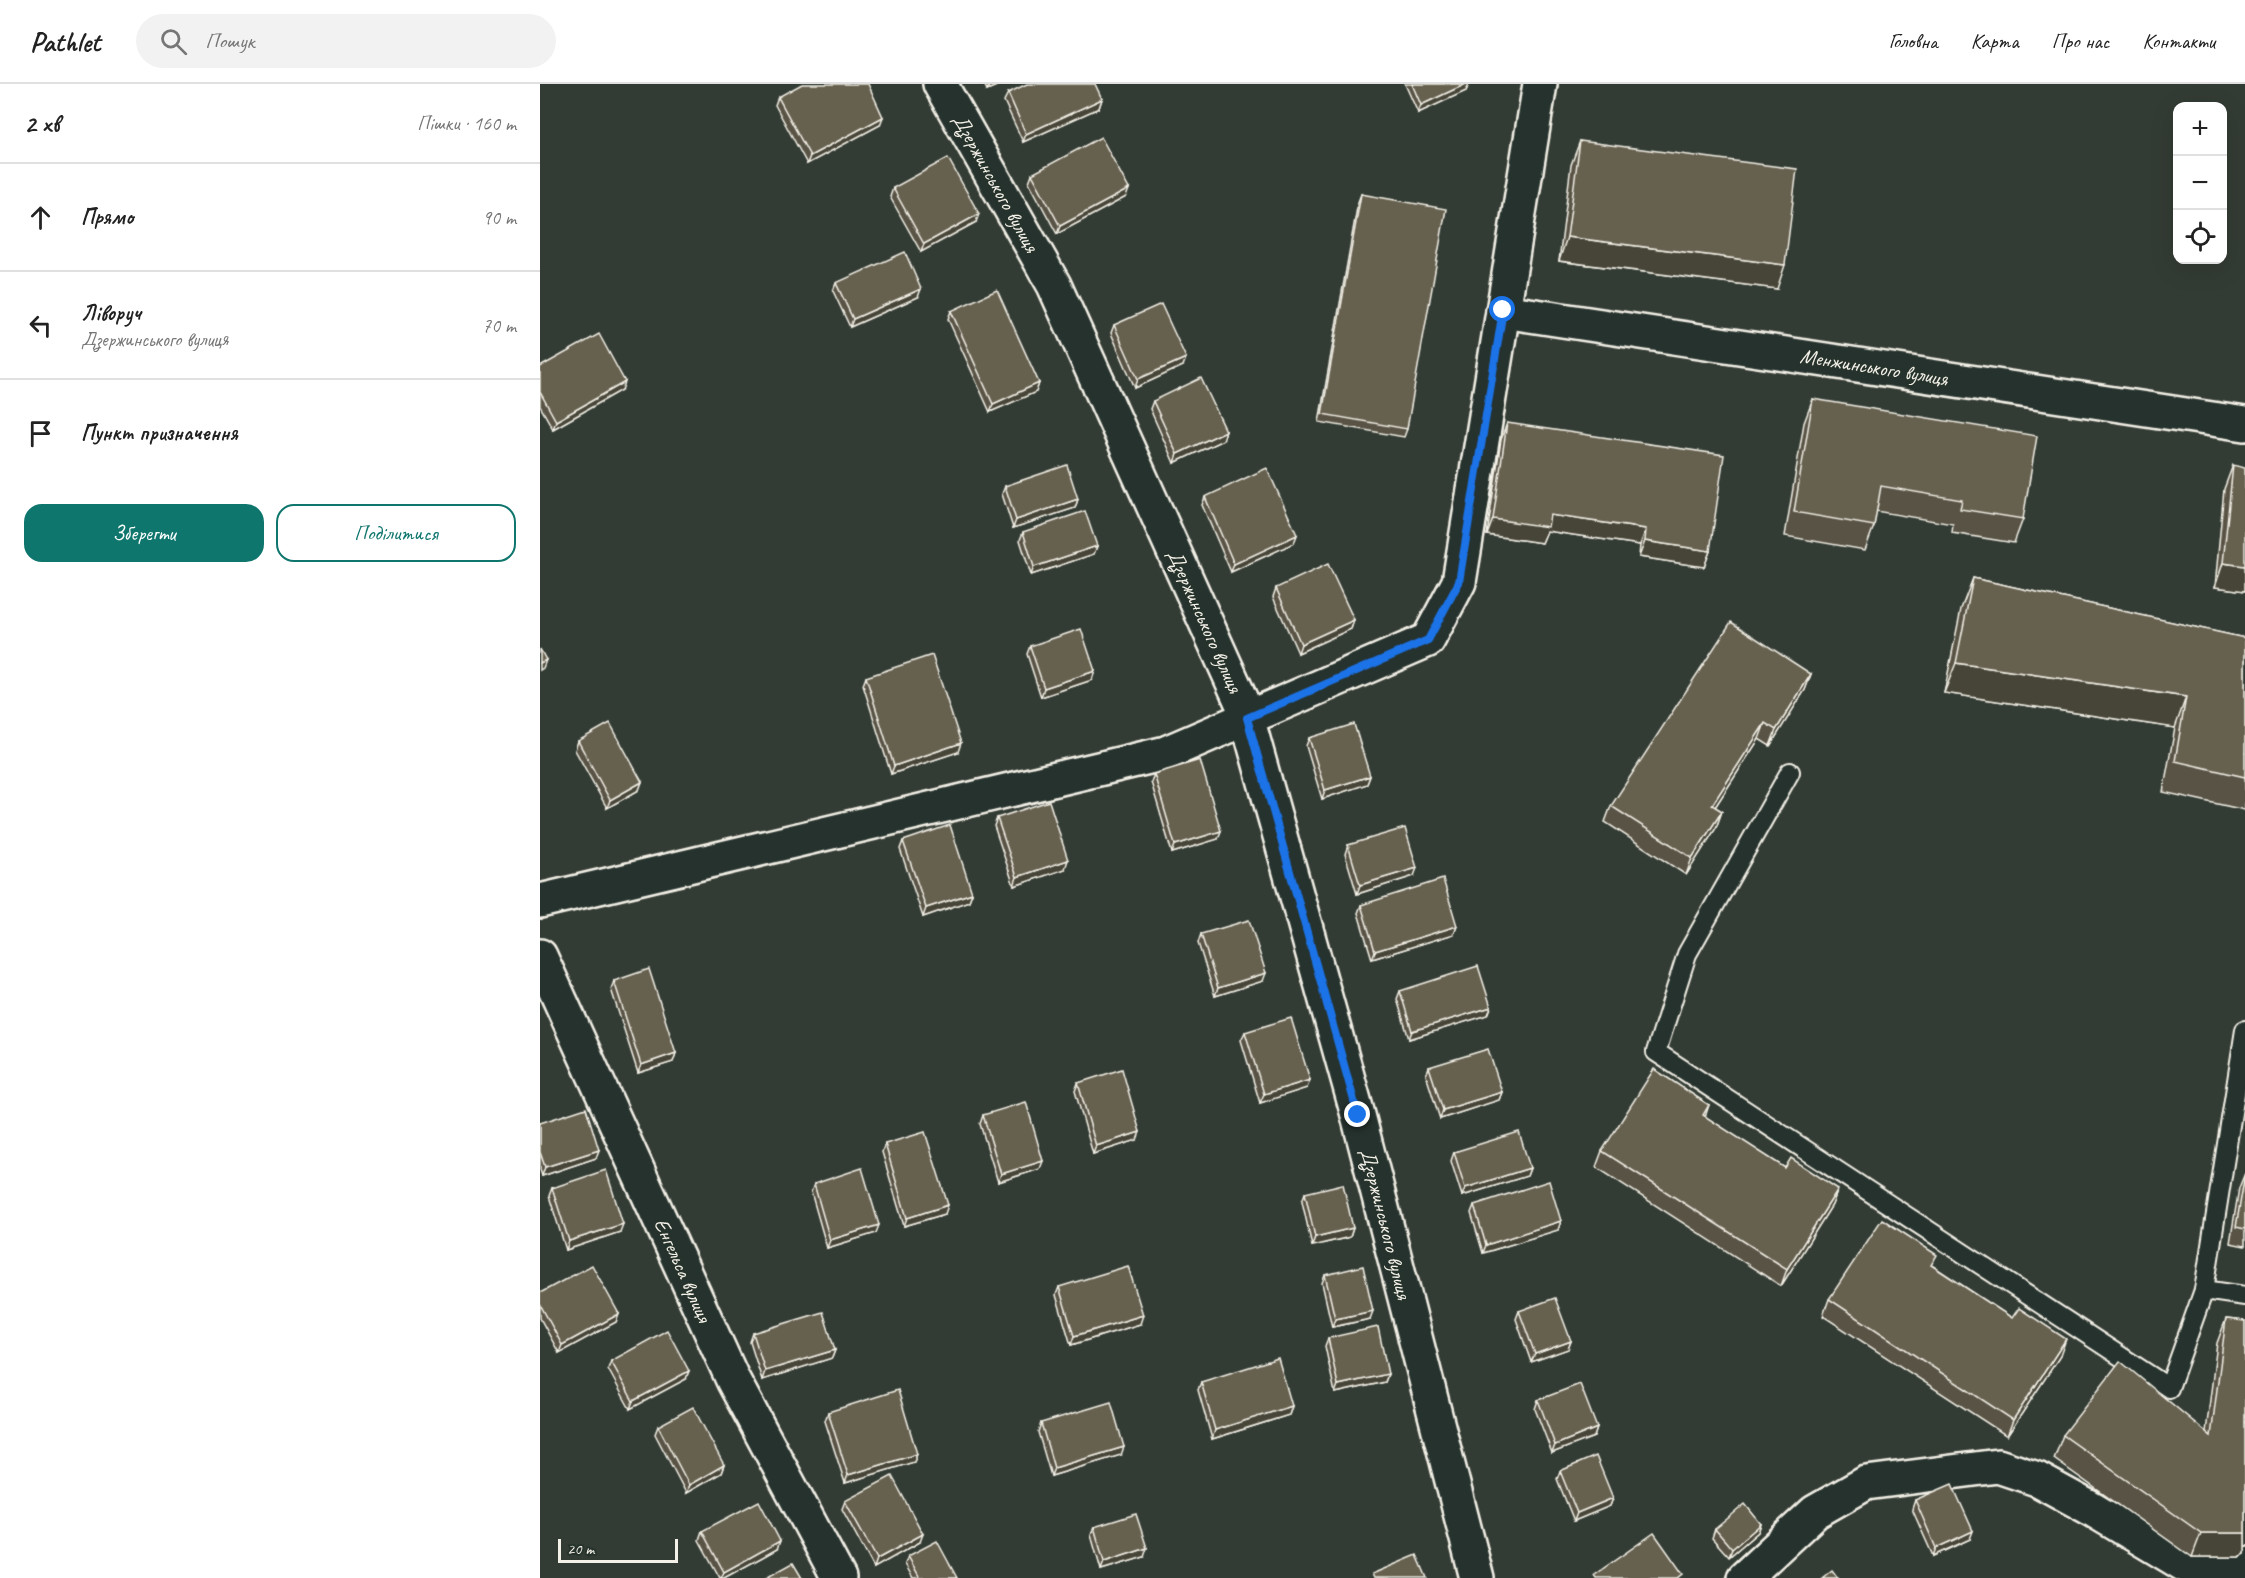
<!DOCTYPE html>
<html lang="uk">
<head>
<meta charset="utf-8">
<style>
	:root { --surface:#fff; --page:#f2f2f2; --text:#222; --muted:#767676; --line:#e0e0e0; --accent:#0f766e }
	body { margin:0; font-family:Caveat,sans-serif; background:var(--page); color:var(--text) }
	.controls { position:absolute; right:18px; top:18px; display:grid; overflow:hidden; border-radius:12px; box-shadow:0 6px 24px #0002 }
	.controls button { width:54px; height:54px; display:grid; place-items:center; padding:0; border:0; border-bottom:2px solid var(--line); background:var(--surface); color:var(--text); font:30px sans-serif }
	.scale { position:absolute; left:18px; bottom:15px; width:120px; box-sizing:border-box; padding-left:6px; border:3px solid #f4f1e8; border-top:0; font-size:16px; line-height:21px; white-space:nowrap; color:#f4f1e8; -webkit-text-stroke:4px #26332d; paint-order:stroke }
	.stop { position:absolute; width:18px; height:18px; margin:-14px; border:4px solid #1a73e8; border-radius:50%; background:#fff }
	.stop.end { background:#1a73e8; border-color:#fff; box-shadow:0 2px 6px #0008 }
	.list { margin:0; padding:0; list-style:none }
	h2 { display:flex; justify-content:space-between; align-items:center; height:78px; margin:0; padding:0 24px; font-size:26px }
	h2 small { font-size:20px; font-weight:400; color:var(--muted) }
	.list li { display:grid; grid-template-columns:39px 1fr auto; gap:18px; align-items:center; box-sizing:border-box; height:108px; padding:0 24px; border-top:2px solid var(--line) }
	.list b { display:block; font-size:22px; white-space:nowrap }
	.list p { margin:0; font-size:20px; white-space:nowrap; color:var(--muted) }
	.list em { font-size:20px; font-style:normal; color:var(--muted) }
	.actions { display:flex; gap:12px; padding:18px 24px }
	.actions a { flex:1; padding:14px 0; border:2px solid var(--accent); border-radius:18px; text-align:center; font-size:21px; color:var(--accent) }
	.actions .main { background:var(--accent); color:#fff }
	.icon { flex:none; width:33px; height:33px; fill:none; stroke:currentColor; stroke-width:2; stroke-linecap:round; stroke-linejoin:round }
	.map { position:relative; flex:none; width:1705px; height:1494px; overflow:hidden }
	header { display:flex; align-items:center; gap:36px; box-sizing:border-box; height:84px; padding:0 30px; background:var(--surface); border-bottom:2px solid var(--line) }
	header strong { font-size:28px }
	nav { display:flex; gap:33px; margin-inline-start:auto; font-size:21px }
	.search { width:420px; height:54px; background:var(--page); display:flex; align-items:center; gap:15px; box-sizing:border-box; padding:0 21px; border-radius:33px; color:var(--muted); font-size:22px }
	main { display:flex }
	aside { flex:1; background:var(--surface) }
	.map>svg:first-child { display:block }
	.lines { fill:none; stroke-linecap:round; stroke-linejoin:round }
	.lane-casing { stroke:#f4f1e8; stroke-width:22 }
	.street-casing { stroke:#f4f1e8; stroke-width:38 }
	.lane { stroke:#26332d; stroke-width:18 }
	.street { stroke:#26332d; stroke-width:33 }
	.wall { fill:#585344; stroke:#f4f1e8; stroke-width:1.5 }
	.shaded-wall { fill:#474437; stroke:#f4f1e8; stroke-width:1.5 }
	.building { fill:#66614f; stroke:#f4f1e8; stroke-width:1.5 }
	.route { stroke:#1a73e8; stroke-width:8 }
	.labels { text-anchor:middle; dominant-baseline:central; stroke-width:5; stroke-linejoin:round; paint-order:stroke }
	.street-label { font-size:21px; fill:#f4f1e8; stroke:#26332d }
</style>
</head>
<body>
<header>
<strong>Pathlet</strong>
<div class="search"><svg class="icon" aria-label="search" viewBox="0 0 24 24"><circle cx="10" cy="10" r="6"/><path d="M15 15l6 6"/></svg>Пошук</div>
<nav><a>Головна</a><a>Карта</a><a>Про нас</a><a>Контакти</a></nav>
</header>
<main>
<aside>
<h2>2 хв<small>Пішки · 160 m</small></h2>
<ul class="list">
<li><svg class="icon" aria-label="ahead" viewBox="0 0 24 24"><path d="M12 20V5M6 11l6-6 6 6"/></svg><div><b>Прямо</b></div><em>90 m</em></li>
<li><svg class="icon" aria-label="left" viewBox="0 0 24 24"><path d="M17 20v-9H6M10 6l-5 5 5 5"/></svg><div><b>Ліворуч</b><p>Дзержинського вулиця</p></div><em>70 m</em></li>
<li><svg class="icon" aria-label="arrive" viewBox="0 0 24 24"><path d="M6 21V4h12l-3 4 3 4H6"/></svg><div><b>Пункт призначення</b></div></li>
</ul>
<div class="actions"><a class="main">Зберегти</a><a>Поділитися</a></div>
</aside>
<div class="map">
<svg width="1705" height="1494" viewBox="0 0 1705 1494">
	<rect width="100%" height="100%" fill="#333c34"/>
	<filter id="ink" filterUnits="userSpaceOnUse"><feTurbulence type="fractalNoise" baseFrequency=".0167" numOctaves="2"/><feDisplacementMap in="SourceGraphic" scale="12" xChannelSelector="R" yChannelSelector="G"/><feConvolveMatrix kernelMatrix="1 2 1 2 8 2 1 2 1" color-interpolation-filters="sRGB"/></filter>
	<g filter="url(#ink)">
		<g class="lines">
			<defs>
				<g id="lane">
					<path d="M1250,688l-103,182 -31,98 513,336 35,-98 41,-260"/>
					<path d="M1664,1206l41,6"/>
				</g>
				<g id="street">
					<path d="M400,0l114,201 190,422 114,408 119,463"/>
					<path d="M963,227l742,113"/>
					<path d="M0,817l626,-148 262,-113 31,-58 81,-498"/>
					<path d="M0,872l193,424 106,198"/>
					<path d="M1204,1494l71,-66 51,-29 132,-17 39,13 53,29 95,57 50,2 10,-3"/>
				</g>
			</defs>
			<!-- lane casing -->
			<use href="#lane" class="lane-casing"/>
			<!-- street casing -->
			<use href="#street" class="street-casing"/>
			<!-- lane -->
			<use href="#lane" class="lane"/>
			<!-- street -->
			<use href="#street" class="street"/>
		</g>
		<!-- wall -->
		<g class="wall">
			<path d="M444,0h17l-14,6z"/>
			<path d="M865,0h64l-3,7 -48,22z"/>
			<path d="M468,9l94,6 -3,9 -76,34 -19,-41z"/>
			<path d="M238,13l102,28 -73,39 -32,-59z"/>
			<path d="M1040,57l197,148 -218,-28 12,-96z"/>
			<path d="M492,90l94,23 -69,37 -28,-52z"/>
			<path d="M353,104l83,34 -55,30 -31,-55z"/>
			<path d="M821,110l46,235 -3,8 -85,-15 39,-220z"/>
			<path d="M296,199l82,14 -68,30 -17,-36z"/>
			<path d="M411,227l88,72 -3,9 -46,20 -42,-93z"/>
			<path d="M574,241l69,41 -48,22 -24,-55z"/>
			<path d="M0,283l82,23 -69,39 -13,-23z"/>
			<path d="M1273,315l210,120 -9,24 -62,-10 1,-9 -77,-13 -2,15 -9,24 -80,-14 19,-113z"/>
			<path d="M613,317l73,30 -3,9 -49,23 -24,-54z"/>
			<path d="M967,339l203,128 -6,16 -65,-10 1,-12 -93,-14 -5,12 -55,-8 14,-95z"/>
			<path d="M1693,381l12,126 -30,-4 9,-98z"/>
			<path d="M465,402l73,13 -3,9 -62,20 -11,-34z"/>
			<path d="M665,413l89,46 -63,29 -29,-67z"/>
			<path d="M483,448l74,14 -3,8 -63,21 -11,-35z"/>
			<path d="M1433,494l272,60v172l-82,-18 12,-64 -231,-35 17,-84z"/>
			<path d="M736,504l78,32 -3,9 -53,24 -25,-56z"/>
			<path d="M490,562l62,34 -51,17 -14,-43z"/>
			<path d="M1271,590l-6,16 -35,56 -11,-7 -44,68 7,4 -6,17 -30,47 -81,-53 6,-16z"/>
			<path d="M326,593l92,75 -67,22 -28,-89z"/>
			<path d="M769,654l61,38 -3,8 -45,15 -16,-53z"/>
			<path d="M38,657l61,49 -32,18 -32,-58z"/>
			<path d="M614,690l64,65 -46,14 -21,-71z"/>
			<path d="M457,734l68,51 -51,17 -20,-60z"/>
			<path d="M363,757l69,52 -3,8 -46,16 -23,-68z"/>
			<path d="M808,761l66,31 -57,18 -12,-40z"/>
			<path d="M821,821l96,21 -3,8 -82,25 -14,-46z"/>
			<path d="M661,850l62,47 -48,15 -17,-53z"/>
			<path d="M74,897l62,72 -3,9 -35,11 -27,-84z"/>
			<path d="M860,907l91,16 -3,8 -79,24 -12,-40z"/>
			<path d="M705,948l62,56 -47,15 -19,-63z"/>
			<path d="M889,983l73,25 -3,8 -59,19 -14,-44z"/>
			<path d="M538,999l59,57 -44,14 -18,-63z"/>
			<path d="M1169,1021l-4,12 80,51 53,21 -6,16 -51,81 -185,-119 6,-16z"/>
			<path d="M443,1031l57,54 -42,13 -18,-58z"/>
			<path d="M0,1039l56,35 -54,18 -2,-6z"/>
			<path d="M345,1060l60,70 -41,12 -22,-74z"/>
			<path d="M914,1068l76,16 -3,8 -65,20 -11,-35z"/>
			<path d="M1705,1089v73l-15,-3 9,-55z"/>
			<path d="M274,1100l62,49 -49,15 -16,-56z"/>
			<path d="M12,1104l68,44 -54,18 -17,-54z"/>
			<path d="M765,1109l48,35 -3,9 -38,9 -10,-45z"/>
			<path d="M934,1121l87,16 -3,9 -75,23 -12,-40z"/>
			<path d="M1393,1182l79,52 48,38 -53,80 -184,-120 6,-17z"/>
			<path d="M785,1191l45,44 -38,8 -10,-44z"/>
			<path d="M519,1203l81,37 -69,21 -15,-50z"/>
			<path d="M0,1209l79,21 -3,8 -57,31 -19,-35z"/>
			<path d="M979,1227l52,30 -3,8 -37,13 -15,-43z"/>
			<path d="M1686,1235l19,2v233l-6,3h-47l-138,-98 9,-24 143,-3 11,-89z"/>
			<path d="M213,1249l82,17 -3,8 -70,22 -12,-38z"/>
			<path d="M788,1254l60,36 -3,8 -50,11 -10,-47z"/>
			<path d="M71,1277l75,18 -56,30 -22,-40z"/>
			<path d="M661,1298l91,24 -3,9 -77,24 -14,-49z"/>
			<path d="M998,1316l59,28 -3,9 -42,16 -17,-44z"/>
			<path d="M288,1328l89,42 -3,8 -69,21 -20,-62z"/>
			<path d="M501,1339l80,32 -70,21 -13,-44z"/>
			<path d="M118,1342l66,39 -3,8 -35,20 -31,-59z"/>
			<path d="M1020,1387l53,27 -3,8 -36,15 -17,-42z"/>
			<path d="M1375,1416l55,39 -37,17 -21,-47z"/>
			<path d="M305,1417l75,41 -46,26 -32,-59z"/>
			<path d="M1221,1440l-3,8 -29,25 -17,-19 3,-9z"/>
			<path d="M554,1443l50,30 -43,13 -10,-35z"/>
			<path d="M162,1447l75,18 -53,29h-4l-21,-38z"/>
			<path d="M368,1472l49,22h-44l-8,-14z"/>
		</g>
		<!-- shaded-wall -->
		<g class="shaded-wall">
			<path d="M450,0h11l-14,6z"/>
			<path d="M926,0h3l-3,7 -48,22 3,-8z"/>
			<path d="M562,15l-3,9 -76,34 3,-8z"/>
			<path d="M343,33l-3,8 -73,39 3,-8z"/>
			<path d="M589,105l-3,8 -69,37 3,-8z"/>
			<path d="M439,130l-3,8 -55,30 3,-8z"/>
			<path d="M1027,153l218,28 -8,24 -218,-28z"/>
			<path d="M381,205l-3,8 -68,30 3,-8z"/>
			<path d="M646,274l-3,8 -48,22 3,-9z"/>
			<path d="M85,298l-3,8 -69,39 3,-8z"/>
			<path d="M499,299l-3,9 -46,20 3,-8z"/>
			<path d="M686,347l-3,9 -49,23 3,-9z"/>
			<path d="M538,415l-3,9 -62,20 3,-8z"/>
			<path d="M1010,431l96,14 -6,16 -93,-14 -5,12 -55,-8 6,-16z"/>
			<path d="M757,451l-3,8 -63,29 3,-8z"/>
			<path d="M1105,457l65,10 -6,16 -65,-10z"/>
			<path d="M557,462l-3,8 -63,21 3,-8z"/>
			<path d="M1683,479l22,3v25l-30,-4z"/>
			<path d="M814,536l-3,9 -53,24 3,-9z"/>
			<path d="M6,576l-3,8 -3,2v-7z"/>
			<path d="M1416,579l230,34 -11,31 -231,-35z"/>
			<path d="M555,587l-3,9 -51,17 3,-9z"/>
			<path d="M1271,590l-6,16 -35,56 6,-16z"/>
			<path d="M1225,639l-6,16 -53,82 6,-16z"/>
			<path d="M421,659l-3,9 -67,22 3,-8z"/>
			<path d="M830,692l-3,8 -45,15 3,-9z"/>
			<path d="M102,698l-3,8 -32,18 3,-8z"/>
			<path d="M1182,727l-6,17 -30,47 6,-17z"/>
			<path d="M681,747l-3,8 -46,14 3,-8z"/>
			<path d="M528,776l-3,9 -51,17 3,-9z"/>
			<path d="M877,784l-3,8 -57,18 3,-9z"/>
			<path d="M432,809l-3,8 -46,16 3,-9z"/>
			<path d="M917,842l-3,8 -82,25 3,-8z"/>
			<path d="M726,889l-3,8 -48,15 3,-8z"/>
			<path d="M951,923l-3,8 -79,24 3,-8z"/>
			<path d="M136,969l-3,9 -35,11 3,-8z"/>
			<path d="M770,996l-3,8 -47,15 4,-9z"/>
			<path d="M962,1008l-3,8 -59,19 3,-9z"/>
			<path d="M600,1048l-3,8 -44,14 3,-8z"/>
			<path d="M59,1066l-3,8 -54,18 3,-9z"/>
			<path d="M503,1077l-3,8 -42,13 3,-8z"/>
			<path d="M990,1084l-3,8 -65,20 3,-8z"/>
			<path d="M1298,1105l-6,16 -51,81 6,-17z"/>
			<path d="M408,1121l-3,9 -41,12 3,-8z"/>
			<path d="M1021,1137l-3,9 -75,23 3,-8z"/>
			<path d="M83,1140l-3,8 -54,18 3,-9z"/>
			<path d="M339,1141l-3,8 -49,15 3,-8z"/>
			<path d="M813,1144l-3,9 -38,9 3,-9z"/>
			<path d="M833,1227l-3,8 -38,8 3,-8z"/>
			<path d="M79,1230l-3,8 -57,31 3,-8z"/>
			<path d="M603,1231l-3,9 -69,21 3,-9z"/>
			<path d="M1526,1255l-6,17 -53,80 6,-16z"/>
			<path d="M1031,1257l-3,8 -37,13 4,-8z"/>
			<path d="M295,1266l-3,8 -70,22 3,-9z"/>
			<path d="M149,1287l-3,8 -56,30 3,-8z"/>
			<path d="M848,1290l-3,8 -50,11 3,-8z"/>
			<path d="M752,1322l-3,9 -77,24 3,-9z"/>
			<path d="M1057,1344l-3,9 -42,16 3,-8z"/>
			<path d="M584,1363l-3,8 -70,21 3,-8z"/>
			<path d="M377,1370l-3,8 -69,21 3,-8z"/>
			<path d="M184,1381l-3,8 -35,20 3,-8z"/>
			<path d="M1073,1414l-3,8 -36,15 3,-8z"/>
			<path d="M1221,1440l-3,8 -29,25 3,-8z"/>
			<path d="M1433,1447l-3,8 -37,17 3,-8z"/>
			<path d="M1661,1449h44v21l-6,3h-47z"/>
			<path d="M383,1450l-3,8 -46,26 3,-9z"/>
			<path d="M240,1457l-3,8 -53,29h-3l3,-6z"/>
			<path d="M607,1464l-3,9 -43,13 3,-8z"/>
		</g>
		<!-- building -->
		<g class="building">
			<path d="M262,0h66l15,33 -73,39 -32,-59z"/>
			<path d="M487,0h68l7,15 -76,35 -18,-41z"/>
			<path d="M872,0h54l-45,21z"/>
			<path d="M561,53l28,52 -69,37 -28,-52z"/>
			<path d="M1040,57l217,28 -12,96 -218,-28z"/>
			<path d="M408,74l31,56 -55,30 -31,-56z"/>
			<path d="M821,110l85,15 -39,220 -85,-15z"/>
			<path d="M365,168l16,37 -68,30 -17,-36z"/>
			<path d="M457,206l42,93 -46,21 -42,-93z"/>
			<path d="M621,220l25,54 -48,21 -24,-54z"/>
			<path d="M59,250l26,48 -69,39 -16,-29v-25z"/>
			<path d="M661,294l25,53 -49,23 -24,-53z"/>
			<path d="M1273,315l224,37 -14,83 -63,-10 2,-9 -81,-14 -7,40 -80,-14z"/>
			<path d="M967,339l217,32 -14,96 -65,-10 1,-12 -96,-14 -2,12 -55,-8z"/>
			<path d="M527,381l11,34 -62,21 -11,-34z"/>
			<path d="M1693,381l12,3v98l-22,-3z"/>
			<path d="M727,384l30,67 -63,29 -29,-67z"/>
			<path d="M545,427l12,35 -63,21 -11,-35z"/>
			<path d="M788,480l26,56 -53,24 -25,-56z"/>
			<path d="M1433,494l272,60v139l-70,-16 11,-64 -230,-34z"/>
			<path d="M1191,538l80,52 -35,56 -11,-7 -53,82 10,6 -30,47 -81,-52z"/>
			<path d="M541,545l14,42 -51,17 -14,-42z"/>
			<path d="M0,565l6,11 -6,3z"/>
			<path d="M392,571l29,88 -67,23 -28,-89z"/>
			<path d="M70,639l32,59 -32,18 -32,-59z"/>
			<path d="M814,640l16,52 -45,14 -16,-52z"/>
			<path d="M660,676l21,71 -46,14 -21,-71z"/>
			<path d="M509,717l19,59 -51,17 -20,-59z"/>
			<path d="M410,741l22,68 -46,15 -23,-67z"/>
			<path d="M865,744l12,40 -57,17 -12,-40z"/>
			<path d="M903,795l14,47 -82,25 -14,-46z"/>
			<path d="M709,836l17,53 -48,15 -17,-54z"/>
			<path d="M938,882l13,41 -79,24 -12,-40z"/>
			<path d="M109,885l27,84 -35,12 -27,-84z"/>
			<path d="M751,934l19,62 -46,14 -19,-62z"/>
			<path d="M948,965l14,43 -59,18 -14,-43z"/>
			<path d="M582,985l18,63 -44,14 -18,-63z"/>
			<path d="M1114,985l55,36 -6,10 82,53 6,-10 47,31 -51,80 -185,-118z"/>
			<path d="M486,1018l17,59 -42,13 -18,-59z"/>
			<path d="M46,1024l13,42 -54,17 -5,-15v-29z"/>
			<path d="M385,1048l23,73 -41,13 -22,-74z"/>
			<path d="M979,1048l11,36 -65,20 -11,-36z"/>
			<path d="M322,1084l17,57 -49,15 -16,-56z"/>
			<path d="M66,1086l17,54 -54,17 -17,-53z"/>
			<path d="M1705,1090v55l-9,-2z"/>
			<path d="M1009,1097l12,40 -75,24 -12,-40z"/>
			<path d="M803,1100l10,44 -38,9 -10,-44z"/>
			<path d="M1342,1135l55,36 -6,10 81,53 7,-10 47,31 -53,81 -184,-121z"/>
			<path d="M52,1181l27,49 -57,31 -22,-41v-11z"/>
			<path d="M588,1182l15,49 -69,21 -15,-49z"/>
			<path d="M823,1182l10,45 -38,8 -10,-44z"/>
			<path d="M1015,1214l16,43 -36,13 -16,-43z"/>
			<path d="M283,1228l12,38 -70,21 -12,-38z"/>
			<path d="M1686,1235l19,2v212h-44l-138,-98 57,-74 91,75z"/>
			<path d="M838,1243l10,47 -50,11 -10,-47z"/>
			<path d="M127,1246l22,41 -56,30 -22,-40z"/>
			<path d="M738,1274l14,48 -77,24 -14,-48z"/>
			<path d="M1040,1300l17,44 -42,17 -17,-45z"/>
			<path d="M358,1306l19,64 -69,21 -20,-63z"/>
			<path d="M571,1318l13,45 -70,21 -13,-45z"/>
			<path d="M153,1323l31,58 -35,20 -31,-59z"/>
			<path d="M1056,1372l17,42 -36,15 -17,-42z"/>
			<path d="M352,1392l31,58 -46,25 -32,-58z"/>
			<path d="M1412,1400l21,47 -37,17 -21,-48z"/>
			<path d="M219,1417l21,40 -56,31 -22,-41z"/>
			<path d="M1205,1420l16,20 -29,25 -17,-20z"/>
			<path d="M596,1430l11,34 -43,14 -10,-35z"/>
			<path d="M1114,1449l29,41 -5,4h-82l-2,-3z"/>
			<path d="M397,1457l20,37h-37l-12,-22z"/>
			<path d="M877,1471l10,23h-53l-2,-4z"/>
			<path d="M253,1479l9,15h-36z"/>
			<path d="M1292,1486l6,8h-16z"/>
		</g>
	</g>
	<g class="lines" filter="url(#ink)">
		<!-- route -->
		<path class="route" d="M818,1031l-111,-397 181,-78 31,-58 44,-272"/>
	</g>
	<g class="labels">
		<!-- street labels -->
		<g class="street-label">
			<text transform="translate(456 99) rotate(61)">Дзержинського вулиця</text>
			<text transform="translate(1334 283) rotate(9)">Менжинського вулиця</text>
			<text transform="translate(665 537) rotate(66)">Дзержинського вулиця</text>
			<text transform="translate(846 1140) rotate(76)">Дзержинського вулиця</text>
			<text transform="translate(143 1186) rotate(66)">Енгельса вулиця</text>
		</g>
	</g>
</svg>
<div class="controls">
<button>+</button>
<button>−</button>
<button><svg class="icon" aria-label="locate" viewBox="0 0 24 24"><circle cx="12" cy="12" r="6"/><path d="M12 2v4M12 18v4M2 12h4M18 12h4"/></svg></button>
</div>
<div class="scale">20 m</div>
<div class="stop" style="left:963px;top:226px"></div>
<div class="stop end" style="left:818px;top:1031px"></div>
</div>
</main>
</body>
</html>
